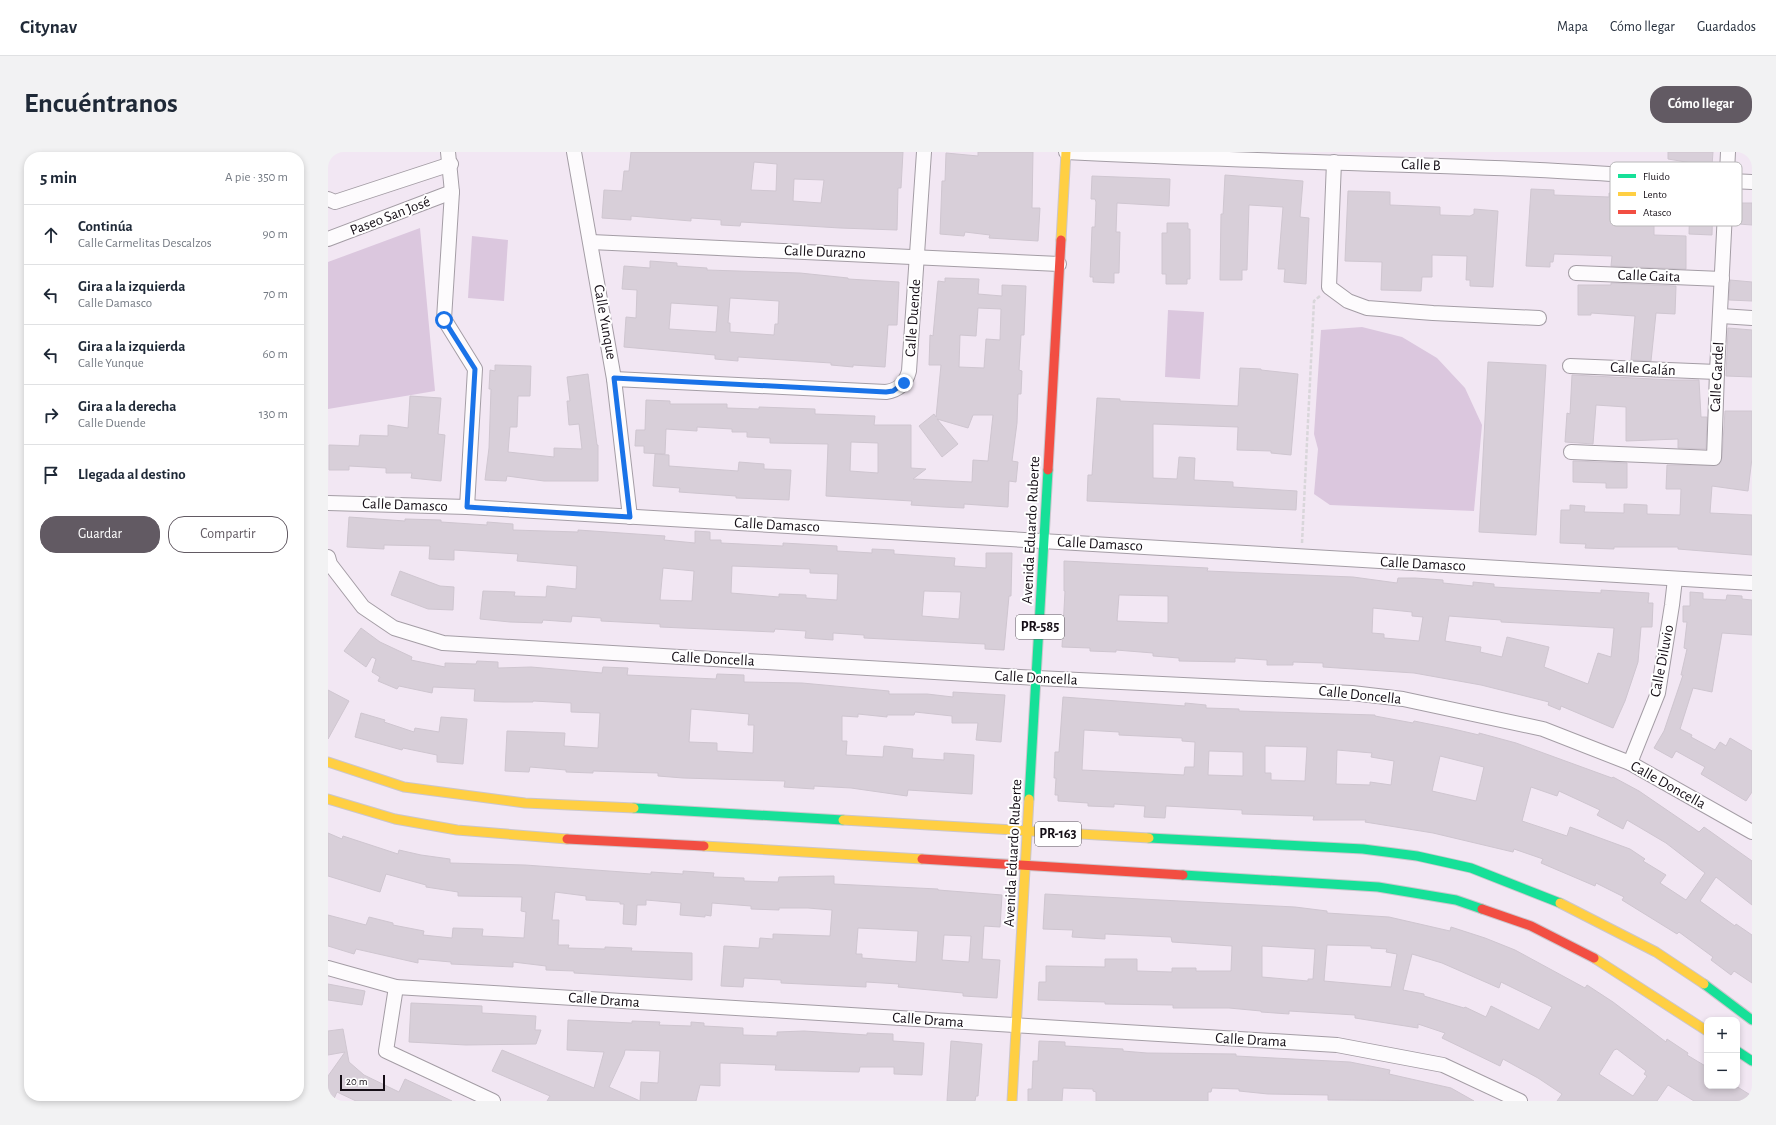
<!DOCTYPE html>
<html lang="es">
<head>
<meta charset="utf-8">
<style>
	:root { --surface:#fff; --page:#f2f2f3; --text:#1f2937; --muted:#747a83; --line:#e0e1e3; --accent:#625a63 }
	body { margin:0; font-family:"Alegreya Sans",sans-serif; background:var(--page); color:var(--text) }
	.controls { position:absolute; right:12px; bottom:12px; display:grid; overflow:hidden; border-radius:8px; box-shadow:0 2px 6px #0003 }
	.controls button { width:36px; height:36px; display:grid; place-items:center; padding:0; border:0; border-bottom:1px solid var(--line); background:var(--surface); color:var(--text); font:20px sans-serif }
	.scale { position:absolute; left:12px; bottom:10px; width:45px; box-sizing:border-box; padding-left:4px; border:2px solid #150e16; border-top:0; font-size:11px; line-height:14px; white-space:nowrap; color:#150e16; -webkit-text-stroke:3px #fff; paint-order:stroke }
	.stop { position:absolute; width:12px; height:12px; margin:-9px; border:3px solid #1a73e8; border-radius:50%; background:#fff }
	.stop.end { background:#1a73e8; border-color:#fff; box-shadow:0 1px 4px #0008 }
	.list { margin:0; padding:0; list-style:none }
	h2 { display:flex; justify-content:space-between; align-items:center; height:52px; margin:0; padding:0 16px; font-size:17px }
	h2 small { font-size:13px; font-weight:400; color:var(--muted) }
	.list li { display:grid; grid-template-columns:26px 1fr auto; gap:12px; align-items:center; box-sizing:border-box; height:60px; padding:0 16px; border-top:1px solid var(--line) }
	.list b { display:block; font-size:15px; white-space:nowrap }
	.list p { margin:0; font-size:13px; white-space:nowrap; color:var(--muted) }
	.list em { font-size:13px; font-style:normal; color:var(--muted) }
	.actions { display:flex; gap:8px; padding:12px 16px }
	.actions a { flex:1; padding:9px 0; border:1px solid var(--accent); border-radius:16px; text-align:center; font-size:14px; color:var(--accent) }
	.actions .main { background:var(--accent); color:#fff }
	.icon { flex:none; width:22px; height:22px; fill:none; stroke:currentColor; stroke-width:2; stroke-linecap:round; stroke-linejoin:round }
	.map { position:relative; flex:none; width:1424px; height:949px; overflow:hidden; border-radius:16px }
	header { display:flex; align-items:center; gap:24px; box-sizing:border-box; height:56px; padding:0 20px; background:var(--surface); border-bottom:1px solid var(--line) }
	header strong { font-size:19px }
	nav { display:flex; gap:22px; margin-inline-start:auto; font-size:14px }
	.intro { display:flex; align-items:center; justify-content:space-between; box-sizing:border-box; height:96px; padding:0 24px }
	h1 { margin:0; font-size:28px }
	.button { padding:10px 18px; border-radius:16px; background:var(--accent); color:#fff; font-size:14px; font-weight:700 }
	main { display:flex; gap:24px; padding:0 24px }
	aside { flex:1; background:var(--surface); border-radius:16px; box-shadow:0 2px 6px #0003 }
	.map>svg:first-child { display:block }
	.green { fill:#dbc7de }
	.building { fill:#d8cfd9; stroke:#cfc6d0; fill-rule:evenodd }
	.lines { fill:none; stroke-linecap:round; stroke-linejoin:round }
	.street-casing { stroke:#a49da5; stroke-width:16 }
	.fast-casing { stroke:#cbc6cc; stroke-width:11 }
	.slow-casing { stroke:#cbc6cc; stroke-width:11 }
	.jam-casing { stroke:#cbc6cc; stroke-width:11 }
	.path { stroke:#d9d6da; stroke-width:2.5; stroke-dasharray:4 2; stroke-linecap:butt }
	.street { stroke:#fdfbfd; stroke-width:14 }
	.fast { stroke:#16e098; stroke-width:9 }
	.slow { stroke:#ffcf43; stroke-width:9 }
	.jam { stroke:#f24e42; stroke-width:9 }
	.route { stroke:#1a73e8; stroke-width:5 }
	.labels { text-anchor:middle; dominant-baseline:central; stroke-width:4; stroke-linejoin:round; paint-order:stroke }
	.shield { fill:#fff; stroke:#5b565c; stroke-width:1 }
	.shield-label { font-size:14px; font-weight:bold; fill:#150e16 }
	.street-label { font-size:15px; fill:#150e16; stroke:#fff }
	.key { fill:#fff; stroke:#b9b7b9; stroke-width:1 }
	.key-label { font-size:11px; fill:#150e16 }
</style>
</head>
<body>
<header>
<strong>Citynav</strong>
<nav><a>Mapa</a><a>Cómo llegar</a><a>Guardados</a></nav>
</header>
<div class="intro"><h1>Encuéntranos</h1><a class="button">Cómo llegar</a></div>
<main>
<aside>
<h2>5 min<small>A pie · 350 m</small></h2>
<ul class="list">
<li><svg class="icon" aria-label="ahead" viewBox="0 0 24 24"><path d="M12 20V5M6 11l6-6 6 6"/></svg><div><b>Continúa</b><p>Calle Carmelitas Descalzos</p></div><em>90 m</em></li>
<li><svg class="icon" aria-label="left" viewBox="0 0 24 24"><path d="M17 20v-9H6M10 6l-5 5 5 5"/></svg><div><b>Gira a la izquierda</b><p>Calle Damasco</p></div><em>70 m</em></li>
<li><svg class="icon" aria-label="left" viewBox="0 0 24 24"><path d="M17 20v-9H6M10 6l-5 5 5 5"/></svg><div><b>Gira a la izquierda</b><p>Calle Yunque</p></div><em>60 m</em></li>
<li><svg class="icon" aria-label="right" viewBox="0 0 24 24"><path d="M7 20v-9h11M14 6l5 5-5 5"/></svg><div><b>Gira a la derecha</b><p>Calle Duende</p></div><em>130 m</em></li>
<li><svg class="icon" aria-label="arrive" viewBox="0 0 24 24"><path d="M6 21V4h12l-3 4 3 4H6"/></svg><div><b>Llegada al destino</b></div></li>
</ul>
<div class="actions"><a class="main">Guardar</a><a>Compartir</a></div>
</aside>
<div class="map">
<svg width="1424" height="949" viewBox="0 0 1424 949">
	<rect width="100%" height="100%" fill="#f2e7f3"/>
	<!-- green -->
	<g class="green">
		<path d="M92,76l15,163 -107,18v-147z"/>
		<path d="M144,84l36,4 -4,61 -36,-3z"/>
		<path d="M840,158l36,2 -4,67 -35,-2z"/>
		<path d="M1034,175l40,10 35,21 28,30 17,37 -8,86 -144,-6 -16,-11 4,-45 -4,-15 7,-104z"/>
	</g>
	<!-- building -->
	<g class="building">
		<path d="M303,0h272l-2,36h-3l-1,42 -57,-2 -99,-6 -1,4 -19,-1v-5l-30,-2v3l-60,-5v4l-29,-2 2,-28 18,1 2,-20h5zM426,10l23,2 -1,27 -25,-1zM466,27l30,1 -3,23 -28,-2z"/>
		<path d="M650,0h55l-1,56h8l-2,33 -49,-3 1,-3 -25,-3 -1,4 -24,-2 2,-53h3l1,-28 32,3z"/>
		<path d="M1340,0h45l-1,14 -21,-2 1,-1 -24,-4z"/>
		<path d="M897,23l78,6 -3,36 9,1 -3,66 -22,-2 1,-13h-7l5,-62 -34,-2 -2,65h-5v10h-22l1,-66h2z"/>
		<path d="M764,24l78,3 -1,27 -52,-3 -1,29h4l-1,41h-5v10l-21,-1v-5h-3l2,-50h3l1,-25 -1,-3h-4z"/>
		<path d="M1203,37l23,1v5l55,2v-4l20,1v4h25v37l32,1v33l-75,-3 1,-10 -58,-2 -1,8h-3v5l-24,-1z"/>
		<path d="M1020,39l42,1v13l50,2v8l30,1 4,-2v-5l24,2 -5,76 -23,-1v-6h-4l1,-24 -35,-1v22h-10l-1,14 -40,-1 1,-28 -37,-1z"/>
		<path d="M1362,46h23l-1,37 -23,-1z"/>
		<path d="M1410,51h14v22l-14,-1z"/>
		<path d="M839,71h21v6h2v50h-3v5h-21v-10h-4v-41h5z"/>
		<path d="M322,109l27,2v3l30,2v2l93,3 48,5v1l51,3 -2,43h-9l-3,42 -32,-2v2l-22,-2v-2l-93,-6v4l-23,-2v-4l-91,-8 2,-30 10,1 1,-28 -15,-1 2,-23 26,2zM402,146l49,3 -1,23h-3l-1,11 -44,-3v-9h-2zM343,151l47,3 -2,26 -47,-3z"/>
		<path d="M617,126l34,1 -1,15 24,2v-11l24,1 -2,49h-3l-2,35 3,1 -1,23h-3l-1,29 -5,38 6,1 -2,20 -7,-1 -1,26 -44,-3v4l-21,-1 -32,-2 1,-4 -86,-5 2,-52 -58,-1v-5l-23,-1v-5h-15v-3l-35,-2v4l-31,-2 -1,25 -21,-1v-7h-9l1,-16h9l1,-30 24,1v3h57v4l32,1v-2l56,2v5l60,2 -1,9h37v43l15,1 -13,10 59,3 1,-22 15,1 5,-46h-20l-5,13 -31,-9 21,25 -16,13 -23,-31 15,-12 2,3 5,-52h-12l1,-30 3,1 5,-55 7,1zM650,156l23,1 -1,31 -14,-1 -2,29 -25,-1 1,-32 16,1zM523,290l27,1v30l-28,-2z"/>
		<path d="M1402,128l22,2v19l-23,-1z"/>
		<path d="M1283,131l65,3 -1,28 -19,-1 -5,48 -20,-1 4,-44 -44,-3v2h-13v-30h33z"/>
		<path d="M1400,176l24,2v47l-26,-1z"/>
		<path d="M1160,210l58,3 -10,170 -57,-3z"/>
		<path d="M167,213l36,1 -1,30h-12l-1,31h-7l-2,25 46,5v-9l28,1 -3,-25 -10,1 -2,-24h3l-3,-24 21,-3 9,71h1v36h-54l-37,-5 -1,5 -21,-1 4,-32 2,-59h-2l1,-19 5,1z"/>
		<path d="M912,216l21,1v1l37,4 -7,81 -20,-2v-2l-34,-1 1,-23 -85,-3v54l24,1 2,-22 16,1 -1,22 39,2v5l64,4 -1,19 -209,-9 1,-26h4l5,-77 23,1v2l118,5z"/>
		<path d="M1244,223l102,5h25l2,37h6l-1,32 -28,-1v-9l-52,2v-34l-30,-2 -3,39 -28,-2 2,-29 3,1z"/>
		<path d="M82,244l31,2 -3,36 7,1 -4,46 -30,-3 1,-5h-26v-5l-37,-2v4h-20v-25l30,1 1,-11 28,1v-11l20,3z"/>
		<path d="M1397,259h27v47l-4,33 -36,-5 -2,27 42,2v40l-74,-6v-2h-64v2l-29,-1 1,-4 -26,-1 1,-33h9v-5l15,1 -1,6 40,1v-9l23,1v9l33,1 1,-26h-15l1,-24h51l4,-7z"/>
		<path d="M327,302l14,1v11l69,5 1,-9 25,2v5l27,1 -2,30 -53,-2v-2l-57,-4 1,-4 -27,-2z"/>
		<path d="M1245,309l54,2v25h-21v-5l-33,-1z"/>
		<path d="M21,365l56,4v-2l36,1v2l46,3v-3l26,2v6l65,2v-2l87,6 -1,4 31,3v-12l15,1v8h11v3l62,3v-3l54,3v5l35,2v-4l22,1v4l61,4 -1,8 32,2v-15h26l-1,43h-2l-5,54 -19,-1v-5l-121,-6v-3l-31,-2v7l-28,-2 1,-7 -31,-2 -1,3 -114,-5v-3l-59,-3v-3l-29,-2 -1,6 -28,-2 -1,3 -32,-1 -30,-3 3,-28 32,1 -1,4 32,1 1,-11 29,3 1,-23 -60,-5 1,-7 -64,-4v10l-25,-1 1,-13 -46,-1v4l-37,-2zM404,414l78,3v4l28,1 -1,26 -31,-2v-3l-27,-1v3l-48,-4zM335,416l31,3 -2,30 -32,-1zM596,439l37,1 -2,27 -37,-3z"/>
		<path d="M736,409l144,7 -1,3 146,6 44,6 1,-5h17l28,2v3l30,3v-4l21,2v3l107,6v-3l48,3 -1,10h5l-1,24h-11l-3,35 -13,39 -12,27 -52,-22 -1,4 -12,-5 1,-3 -68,-17 -67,-12 -91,-6v-4l-30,-1v3h-26v-5l-32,-2v4l-56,-1v-3l-26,-2v-3l-37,-3v2l-26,-1v-3l-28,-1 3,-56h-1zM791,443l49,1v27l-51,-2zM1045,456l39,4v4l11,1 -4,24 -35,-3v-4l-12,-1zM1121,464l52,4v2l113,6 -3,29 -13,-4 -10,31 -44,-17 5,-20 -42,-10 -5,20 -22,-5 1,-5 -36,-6z"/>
		<path d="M72,419l40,15 14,1 -1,23 -25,-1 -37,-14z"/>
		<path d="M1362,440l13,1v6l23,1 1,-5 15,1v3l10,1v35l-30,-2 -10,59 -19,-4 -13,41 12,6 -1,2 24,13 5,-8 6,4 4,-8 22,13v41l-6,9 -45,-27 4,-7 -29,-16 -4,7 -18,-10 10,-17 19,-56h-2l6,-26 -3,-1 3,-26h-4v-16h7z"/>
		<path d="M33,476l19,14 32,15 -1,3 34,7v-4l31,1 1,-3 21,1v6l33,-1 71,6 1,-6 25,1 -1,7 89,4 1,-5 27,1v7l58,1 87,8v3h38l26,3v-5l52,3 -4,47 -25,-2 2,-17h-26v-7l-37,-4 -1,3h-27v2l-29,-3v3l-16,-1v25h5l-1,14 37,2 1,-11 29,3 -1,9 32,2v-7l30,2 -2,39 -64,-4 -1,6 -56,-8 -37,-2v3l-30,-2 1,-6 -102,-3 -25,-2v-3l-33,-1 -32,-1v2l-27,-1v-2l-36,-3 -1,5 -24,-1 2,-40 58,2 -1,13 34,2 2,-35 -29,-1v-9l-38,-2v1h-29l-30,-1 1,-12 -42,-2 -1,6 -33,-7 -2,3 -19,-8 2,-4 -8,-5 4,-13 -4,-2 -6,10 -22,-16zM363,557l58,5 -1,11h6l-1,28 -36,-2v-8l-28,-1z"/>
		<path d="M0,538l21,11 -21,38z"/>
		<path d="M735,545l122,9v-3l21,2v3l33,1v2l136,4v1l38,7 1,-2 35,7 30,7v-2l37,10 96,35 1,-1 26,14 60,41 5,-5 48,34v44l-36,-28 -16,24 35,25 1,-2 16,11v48l-18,-12 -3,4 -20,-15 2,-3 -34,-25 -2,2 -55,-34 2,-3 -28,-14 -1,3 -54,-23 2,-4 -29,-10 -1,3 -80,-19 -68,-11 1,-2h-53l1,-4 -72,-2v-4l-76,-4 -1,12 -21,-1 1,-11 -31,-2v3l-26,-1v-3l-30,-2v-6h-3l1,-17h-2l1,-26h4zM756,578l35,2v3l63,3v3l13,1 -1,25h-9l-1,8 -102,-5zM937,594l42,1 -2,34 -34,-1v-7h-6zM1009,598l35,3 -1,4 23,4 -3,24 -21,-3v3l-34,-1zM881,599l34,1v24l-35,-1zM1112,604l44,11 -8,34 -44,-10zM1203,635l26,9 2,-5 41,19 -3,5 26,14 4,-9 39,23 39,30 -19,27 -26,-17 6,-8 -23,-14 2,-2 -15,-10 -60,-22 -3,9 -45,-15z"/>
		<path d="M33,561l24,7 -1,2 30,10 1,-4 24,4 2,-15 26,2 -4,45 -26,-2v-7l-34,-7 -1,2 -47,-13z"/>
		<path d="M0,681l14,6 1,-3 55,18 1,-4 22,5 29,4v4l75,2 126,9v-2l32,2v-3l31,2 -1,4 31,1v3l34,1 1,-5 55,-1v8l104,5v1l64,5 -2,32 -16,-1 -2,33 18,1 -3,38 -34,-2v-3l-65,-6 1,-3 -33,-2v5l-85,-4v-3l-37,-2 -1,9 -22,-1 3,-40 35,2 1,-10 13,1v-5l57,2 2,-26 -24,-2h-29v2l-28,-1v-3l-39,-3 -1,13 -6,-1v2l-25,-2 1,-12 -35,-3v5h-9l-1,20 -13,-1 1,-20h-4v-2l-34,-2v-4l-31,-4 -3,28h7l-1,25h11l-1,3 37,1v-2l27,1 -1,3 61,2v27l-118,-7v-2l-28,-1v-4l-33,-4v5l-62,-3v-2l-33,-3v4l-62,-14 -2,5 -26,-8v-31l38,10 3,-8 24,6v2l31,6 -1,4 29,3 1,-10 30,1 -1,7 42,2 2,-26 -5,-1 1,-14 -64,-1v-4l-32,-5v-2l-40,-11 -6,18 -52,-16zM530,776l60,3 -2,31 -54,-4v-4h-6zM616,783l27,1 -2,26 -27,-2z"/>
		<path d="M717,742l250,13 32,4v2l62,4 61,14 1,-4 34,11 30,12 70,38 2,-3 26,17 53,40 1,-3 21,14 -1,2 20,12v19h29l16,10v5h-58l-26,-16 -11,16h-100l5,-7 -24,-16 -35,-19 -3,7 -58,-28 3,-5 -27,-9v4l-63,-10v-3l-66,-4v3l-28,-2v-1l-32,-3h-56v-3l-68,-1v-2l-67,-2 1,-18h7v-16l59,1v-8h32v12l35,1v-4h24v3h35l1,-25 -60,-4 -1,-5 -66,-3v5l-33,-2 1,-7 -30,-1zM999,793l44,1v2l16,1 -1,3 11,2 -6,33 -67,-6zM934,794l53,3 -2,30h-5v2l-46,-4zM1084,802l30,9 57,25 2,-6 51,25 -13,23 -48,-24 -5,11 -21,-10 -1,1 -40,-12v-2l-21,-4zM1289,897l29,22 -2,3 3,2 -14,20 -34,-22 15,-24z"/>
		<path d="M0,832l37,7 -3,14 -34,-5z"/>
		<path d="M83,851l71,3v7l54,3 -1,14h6l-5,14 -70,1 -57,-3z"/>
		<path d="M240,868l64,3v-2l28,1 -1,3 32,1v-4l13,1v3l39,2v7l34,1v-4l27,-1 63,4v-2l26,1v7l31,2 -2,32 -28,-1v-7h-34l-1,5 -84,-2 1,-5 -56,-2v23l-20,-1 -4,16h-149l3,-5 -58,-25 10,-21 92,38 10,-36 -37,-2zM297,898l35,1 -2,32 -17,-1 -1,19 -31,-14 15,-32z"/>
		<path d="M15,877l6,33 15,13 35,17 6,-13 47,22h-96l-19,-9 -4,9h-5v-25l17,-24 -17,3v-24z"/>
		<path d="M623,889l31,3 -4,52h-2l-1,5h-28z"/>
		<path d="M711,889l26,1v4l58,3v2l24,2 89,1v2l114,6 40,8 -1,4 62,14 23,13 -146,-1v-5l-60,-1 -29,-3v-2l-27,-1 -1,4h-3v9h-112v-9l-3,-1v-2l-30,-1 -1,13h-34v-12h4l1,-28h5z"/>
	</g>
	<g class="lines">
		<defs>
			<g id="street">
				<path d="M120,0l4,40 -8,127 31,50 -8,138"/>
				<path d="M246,0l40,227 16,138"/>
				<path d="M738,0c150,8 301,11 452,17 78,3 156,10 234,13"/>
				<path d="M1006,10l-5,125 19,14 19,7 66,5 106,5"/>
				<path d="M0,47l7,3 116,-38"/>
				<path d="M0,87l124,-47"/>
				<path d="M263,90l468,22"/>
				<path d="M1248,121l146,6"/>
				<path d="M1393,164l31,2"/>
				<path d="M1242,214l147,6"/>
				<path d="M286,227l272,13c13,-2 20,-9 23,-21l15,-219"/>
				<path d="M1243,300l143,6 3,-86 11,-220"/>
				<path d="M0,351l139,4 1285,76"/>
				<path d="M0,405l2,7 33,43 31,21 49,15 594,35 315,15 51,6 140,30 87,34 122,69"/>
				<path d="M1302,611l28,-70 14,-88 3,-26"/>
				<path d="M0,816l68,19 941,58 106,20 77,36"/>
				<path d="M68,835l-10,64 107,50"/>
			</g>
			<g id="fast">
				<path d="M701,647l19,-329"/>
				<path d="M306,656l209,12"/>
				<path d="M821,686l214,11 54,7 54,12 89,35"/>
				<path d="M855,723l195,12 78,13 26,9"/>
				<path d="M1376,832l48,36"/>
				<path d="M1409,899l15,10"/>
			</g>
			<g id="slow">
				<path d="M733,88l5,-88"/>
				<path d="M0,610l76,25 121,16 109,5"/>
				<path d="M0,647l67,20 62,11 110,9"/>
				<path d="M515,668l306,18"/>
				<path d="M376,694l218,13"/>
				<path d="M1232,751l96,49 48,32"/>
				<path d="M1266,806l113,73"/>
				<path d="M684,949l17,-302"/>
			</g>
			<g id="jam">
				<path d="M720,318l13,-230"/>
				<path d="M239,687l137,7"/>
				<path d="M594,707l261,16"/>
				<path d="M1154,757l49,17 63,32"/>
			</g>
		</defs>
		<!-- street casing -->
		<use href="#street" class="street-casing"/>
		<!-- fast casing -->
		<use href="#fast" class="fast-casing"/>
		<!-- slow casing -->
		<use href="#slow" class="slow-casing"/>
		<!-- jam casing -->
		<use href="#jam" class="jam-casing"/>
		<!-- path -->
		<path class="path" d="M974,391l12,-242 6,-5"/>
		<!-- street -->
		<use href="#street" class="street"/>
		<!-- fast -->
		<use href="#fast" class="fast"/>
		<!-- slow -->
		<use href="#slow" class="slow"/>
		<!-- jam -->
		<use href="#jam" class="jam"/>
	</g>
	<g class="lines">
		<!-- route -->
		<path class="route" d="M116,168l31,49 -8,138 163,10 -16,-139 272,14 7,-1 11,-8"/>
	</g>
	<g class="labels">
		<!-- shield labels -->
		<g class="shield">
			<rect x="688" y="463" width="48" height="24" rx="3"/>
			<rect x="707" y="670" width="46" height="24" rx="3"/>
		</g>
		<g class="shield-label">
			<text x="712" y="475">PR-585</text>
			<text x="730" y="682">PR-163</text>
		</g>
		<!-- street labels -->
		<g class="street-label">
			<text transform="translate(1093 13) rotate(2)">Calle B</text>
			<text transform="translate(62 64) rotate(-21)">Paseo San José</text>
			<text transform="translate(497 100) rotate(2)">Calle Durazno</text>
			<text transform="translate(1321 124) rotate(2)">Calle Gaita</text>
			<text transform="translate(585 166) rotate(-86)">Calle Duende</text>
			<text transform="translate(277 170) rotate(80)">Calle Yunque</text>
			<text transform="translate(1315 217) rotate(3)">Calle Galán</text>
			<text transform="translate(1389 225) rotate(-87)">Calle Gardel</text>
			<text transform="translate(77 353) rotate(2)">Calle Damasco</text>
			<text transform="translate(449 373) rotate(3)">Calle Damasco</text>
			<text transform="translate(703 378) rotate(-87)">Avenida Eduardo Ruberte</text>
			<text transform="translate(772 392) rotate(3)">Calle Damasco</text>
			<text transform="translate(1095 412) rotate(3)">Calle Damasco</text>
			<text transform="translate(385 507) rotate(3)">Calle Doncella</text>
			<text transform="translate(1334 509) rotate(-79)">Calle Diluvio</text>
			<text transform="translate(708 526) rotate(3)">Calle Doncella</text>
			<text transform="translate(1032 543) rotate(6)">Calle Doncella</text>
			<text transform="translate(1340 633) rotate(29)">Calle Doncella</text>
			<text transform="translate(685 701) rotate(-87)">Avenida Eduardo Ruberte</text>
			<text transform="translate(276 848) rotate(4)">Calle Drama</text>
			<text transform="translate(600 868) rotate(4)">Calle Drama</text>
			<text transform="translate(923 888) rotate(3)">Calle Drama</text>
		</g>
	</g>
	<!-- legend -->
	<rect x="1282" y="10" width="132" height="64" rx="6" class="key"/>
	<rect x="1290" y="22" width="18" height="4" fill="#16e098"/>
	<rect x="1290" y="40" width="18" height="4" fill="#ffcf43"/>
	<rect x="1290" y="58" width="18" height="4" fill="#f24e42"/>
	<g class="key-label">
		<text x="1315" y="28">Fluido</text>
		<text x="1315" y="46">Lento</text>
		<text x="1315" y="64">Atasco</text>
	</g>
</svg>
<div class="controls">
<button>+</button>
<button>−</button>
</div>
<div class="scale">20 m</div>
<div class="stop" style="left:116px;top:168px"></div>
<div class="stop end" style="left:576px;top:231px"></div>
</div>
</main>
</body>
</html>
